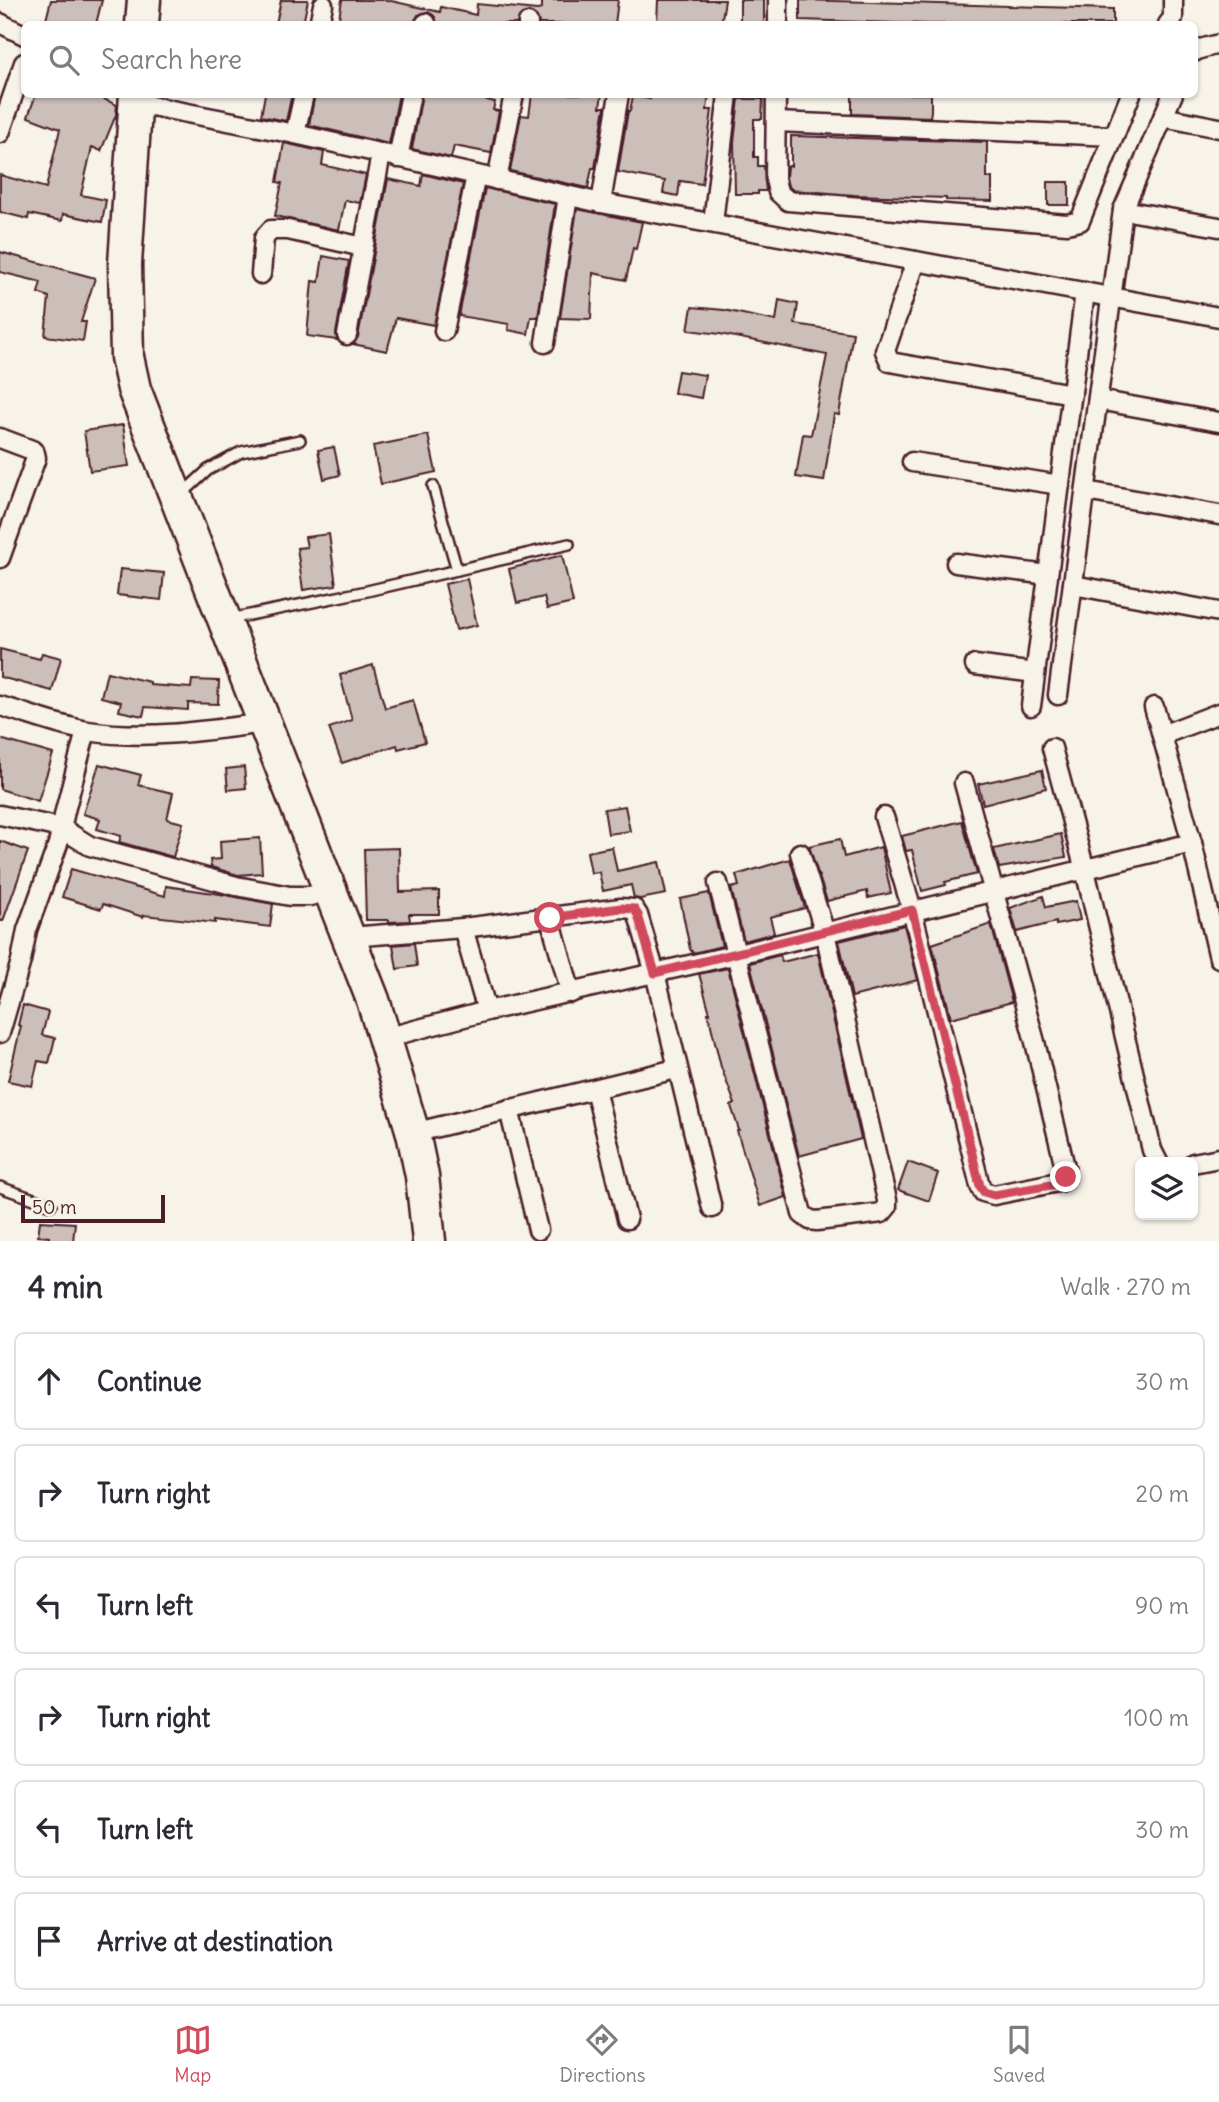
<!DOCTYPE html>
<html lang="en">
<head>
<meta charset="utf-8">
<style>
	:root { --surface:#fff; --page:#f2f2f3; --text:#2b2b33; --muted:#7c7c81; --line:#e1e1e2; --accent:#d1495b }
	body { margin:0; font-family:Delius,sans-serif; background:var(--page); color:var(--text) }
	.controls { position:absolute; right:21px; bottom:21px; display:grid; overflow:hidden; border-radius:10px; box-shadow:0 2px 5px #0004 }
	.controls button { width:63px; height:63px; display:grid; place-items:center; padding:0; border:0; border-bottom:2px solid var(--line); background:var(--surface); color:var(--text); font:35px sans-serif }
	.scale { position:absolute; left:21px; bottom:18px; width:144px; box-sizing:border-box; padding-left:7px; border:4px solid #4a1f2b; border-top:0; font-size:19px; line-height:24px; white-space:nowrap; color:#4a1f2b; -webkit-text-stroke:5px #f7f3e8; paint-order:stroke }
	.stop { position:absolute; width:21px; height:21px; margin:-16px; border:5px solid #d1495b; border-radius:50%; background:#fff }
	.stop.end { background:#d1495b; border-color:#fff; box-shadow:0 2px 7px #0008 }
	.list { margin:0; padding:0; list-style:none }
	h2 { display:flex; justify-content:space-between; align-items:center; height:91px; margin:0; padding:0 28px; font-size:30px }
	h2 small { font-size:23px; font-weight:400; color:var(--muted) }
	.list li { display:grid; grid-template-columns:46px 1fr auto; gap:21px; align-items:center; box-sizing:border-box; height:98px; margin:0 14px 14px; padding:0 14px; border:2px solid var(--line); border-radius:10px }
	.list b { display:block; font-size:26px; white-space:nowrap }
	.list em { font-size:23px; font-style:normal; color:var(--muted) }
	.icon { flex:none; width:38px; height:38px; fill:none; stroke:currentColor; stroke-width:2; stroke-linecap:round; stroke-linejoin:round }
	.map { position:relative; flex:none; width:1219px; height:1241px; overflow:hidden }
	.search { position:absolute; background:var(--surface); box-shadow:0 2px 5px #0004; left:21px; right:21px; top:21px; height:77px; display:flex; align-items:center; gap:18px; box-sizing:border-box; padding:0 24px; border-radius:10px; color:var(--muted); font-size:26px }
	.sheet { height:763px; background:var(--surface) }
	nav { display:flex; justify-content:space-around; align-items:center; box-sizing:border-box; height:98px; border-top:2px solid var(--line); background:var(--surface); font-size:19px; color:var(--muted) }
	nav a { display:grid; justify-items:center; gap:4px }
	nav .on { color:var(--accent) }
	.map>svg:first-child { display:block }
	.building { fill:#ccbfb9; stroke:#4a1f2b; stroke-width:2 }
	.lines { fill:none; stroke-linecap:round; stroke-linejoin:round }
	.lane-casing { stroke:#4a1f2b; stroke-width:14 }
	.street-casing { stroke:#4a1f2b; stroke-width:23 }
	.highway-casing { stroke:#4a1f2b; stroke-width:37 }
	.lane { stroke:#f7f3e8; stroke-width:9 }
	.street { stroke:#f7f3e8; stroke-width:18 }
	.highway { stroke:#f7f3e8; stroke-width:32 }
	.route { stroke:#d1495b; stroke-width:9 }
</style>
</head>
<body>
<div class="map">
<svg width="1219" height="1241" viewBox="0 0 1219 1241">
	<rect width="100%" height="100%" fill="#f7f3e8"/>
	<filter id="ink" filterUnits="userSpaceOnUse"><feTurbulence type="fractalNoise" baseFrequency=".0143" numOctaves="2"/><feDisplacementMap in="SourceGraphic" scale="14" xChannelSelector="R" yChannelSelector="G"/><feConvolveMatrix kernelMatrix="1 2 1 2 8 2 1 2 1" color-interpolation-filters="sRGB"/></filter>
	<g filter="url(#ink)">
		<!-- building -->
		<g class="building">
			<path d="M51,0h51l-6,24h-51z"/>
			<path d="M281,0h27l-5,24h-27z"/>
			<path d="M342,0h45l53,12 1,-5 35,8 1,-11 60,6 5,-1v-9h76l-3,24h-76l-2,-7 -8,-5 -10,5 -2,7h-80l-3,-8 -6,-4 -10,3 -4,9h-76z"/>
			<path d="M658,0h67l-4,24h-64z"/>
			<rect x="740" y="0" width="24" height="24"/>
			<path d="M800,0l313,9v15h-185l-128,-4z"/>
			<path d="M36,94h57l24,11 -1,10 -15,36 -9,-4 -11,48 25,5 -4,22 -39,-8 -1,7 -33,-7 -1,5 -28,-7v-37l46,13 14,-59 -32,-12z"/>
			<path d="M265,94h27l-6,27 -25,-5z"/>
			<path d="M315,94h84l-10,50 -80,-19z"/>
			<path d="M422,94h62l-1,5 12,3 -2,8 6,1 -8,42 -37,-7 -3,12 -39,-9z"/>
			<path d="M532,94h70l-2,13h5l-10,61h-3l-4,20 -78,-17 11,-56 8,1z"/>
			<path d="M650,94h59l-2,16h5l-10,74 -22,-3 -2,15 -15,-3 2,-12 -47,-9 10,-61h2l3,-15 17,3z"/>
			<path d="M852,94h79v17l-1,6 -78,-3z"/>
			<path d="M739,99h24l-1,20h-8v38h4v9h6l2,25h-8v3h-23l-1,-52z"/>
			<path d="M791,136l196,6v36h5v23l-46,-1v-2l-92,-3 -61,-5 -5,-4 -2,-8 1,-12h4z"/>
			<path d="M284,143l40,9 -2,13 44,10 -6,28 -15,-3 -6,30 -64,-14 7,-33 -5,-1z"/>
			<path d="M423,174l40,10 -29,141 -38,-7 -9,33 -34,-7 5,-7 30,-158 33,7z"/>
			<rect x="1048" y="182" width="21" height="23"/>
			<path d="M485,188l70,16 -17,113h-7l-3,17 -20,-4 1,-6 -50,-8z"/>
			<path d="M577,209l65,13 -6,27 -3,-1 -7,32 -33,-7 -2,46 -31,-1z"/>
			<path d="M0,252l95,26 -14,44h5l-3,19 -38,-5 4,-39 -11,-4 3,-11 -41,-10z"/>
			<path d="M323,256l26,5 -13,72 1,7 -30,-4 5,-55 7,1z"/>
			<path d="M779,300l19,4 -3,20 58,9 -14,82 -5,-1 -10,67 -28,-4 7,-43 8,1 16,-80 -107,-21 -32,-4 4,-23 32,3 52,11z"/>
			<path d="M678,371l27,4 -4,23 -27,-5z"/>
			<path d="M123,425l6,41 -39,5 -6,-40z"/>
			<path d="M428,435l8,37 -55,12 -8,-38z"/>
			<path d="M334,447l6,28 -16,4 -6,-29z"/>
			<path d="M329,534l7,51 -33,5 -6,-42 10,-1 -2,-10z"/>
			<path d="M562,555l11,48 -26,6 -3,-12 -27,6 -8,-34z"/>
			<path d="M120,569l44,4 -3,27 -44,-5z"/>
			<path d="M467,579l10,46 -21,5 -11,-46z"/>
			<path d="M0,649l40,10 2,-6 19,5 -9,33 -52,-14z"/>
			<path d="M373,665l12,43 28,-8 12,42 -27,7 -1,-4 -55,18 -13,-35 23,-8 -12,-45z"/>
			<path d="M107,672l43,10v3l41,3 1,-8 27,1 -1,23 -30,-1v7l-43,-3 -2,9 -24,-5 2,-9 -20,-5z"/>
			<path d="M0,739l53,15 -15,47 -38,-12z"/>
			<path d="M99,764l42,11 -3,10 35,8 -6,26 16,4 -10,34 -54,-15 2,-6 -24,-7 3,-10 -17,-5z"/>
			<path d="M244,767l2,21 -18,2 -2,-21z"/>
			<path d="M1042,770l4,18 -63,16 -5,-20z"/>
			<path d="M625,806l5,25 -22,3 -4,-25z"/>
			<path d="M962,821l15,53 -32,8 1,3 -24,6 -10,-41 -6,1 -4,-15z"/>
			<path d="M1061,834l5,23 -67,11 -5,-19z"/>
			<path d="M260,838l2,35 -24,2 -27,-8 -1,-7 11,-1 -1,-18z"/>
			<path d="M840,839l4,18 37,-10 10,46 -23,5 -1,-7 -40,10 -18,-55z"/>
			<path d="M0,841l28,10 -25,70h-3z"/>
			<path d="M612,847l5,24 42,-9 7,32 -26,5 -6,-1 -3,-13 -28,6 -4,-19 -8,1 -4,-21z"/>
			<path d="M399,848l1,44 39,-1v23h-30l1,7 -21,1v-2h-23l-2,-71z"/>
			<path d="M790,859l15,49 -35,9 4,16 -30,8 -13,-53 8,-2 -3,-11z"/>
			<path d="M71,869l94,27 1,-10 54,8 53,10 -3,23 -55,-7v3l-71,-8 -1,2 -40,-13 -2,5 -39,-12z"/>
			<path d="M709,893l13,53 -29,7 -3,-4 -10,-50z"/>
			<path d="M1043,896l3,11 30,-6 4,19 -24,5v-3l-39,10 -7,-24z"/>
			<path d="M991,924l21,78 -61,16 -19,-74z"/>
			<path d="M904,925l14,55 -66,17 -13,-56z"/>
			<path d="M414,943l3,23 -20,3 -4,-24z"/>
			<path d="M818,953l43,186 -62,17 -49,-193 30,-8 2,7z"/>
			<path d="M728,968l58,229 -26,9 -23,-75 2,-1 -8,-24 4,-2 -14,-37 -13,-54h2l-11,-39z"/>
			<path d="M23,1005l25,7 -6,23 13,3 -6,25 -11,-2 -6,25 -24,-5 13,-55 -3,-1z"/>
			<path d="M908,1162l30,11 -9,28 -31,-11z"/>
			<path d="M40,1221l35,2 -2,18h-24v-4l-11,-1z"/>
		</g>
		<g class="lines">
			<defs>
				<g id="lane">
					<path d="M433,486l24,84"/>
					<path d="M181,495l27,-25 33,-18 59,-12"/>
					<path d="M230,619l137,-28 202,-47"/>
					<path d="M0,1187l51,18"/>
				</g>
				<g id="street">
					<path d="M0,23l24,12"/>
					<path d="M319,24l4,-19"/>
					<path d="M425,24l1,-1"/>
					<path d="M528,24v-1"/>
					<path d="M778,24v-24"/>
					<path d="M1168,24l5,-6v-18"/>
					<path d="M1194,52l6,-3 19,-5"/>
					<path d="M776,94l-1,85 3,13 10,9 279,23 13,-3 51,-127"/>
					<path d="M136,103l159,31 306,69 618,114"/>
					<path d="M1163,117l56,11"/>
					<path d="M776,122l338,14"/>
					<path d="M0,133l24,-70"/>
					<path d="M295,134l9,-40"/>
					<path d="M398,158l13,-64"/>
					<path d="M497,180l17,-86"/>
					<path d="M601,203l18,-109"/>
					<path d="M1123,210l96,17"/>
					<path d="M713,223l15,-129"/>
					<path d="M916,261l-31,90 5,11 182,32"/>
					<path d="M261,274l3,-36 7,-8h17l75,17"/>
					<path d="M444,331l32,-156"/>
					<path d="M347,335l34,-181"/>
					<path d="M545,343l23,-147"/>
					<path d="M1098,400l121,22"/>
					<path d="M0,438l32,12 3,3 1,5 -36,100"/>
					<path d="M912,462l148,23"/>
					<path d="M1086,491l133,24"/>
					<path d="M956,563l92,12"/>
					<path d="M1073,585l146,27"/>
					<path d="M975,665l60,8"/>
					<path d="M1058,695l65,-485 50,-116"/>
					<path d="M0,706c29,8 58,20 88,25 57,9 120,0 176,-8"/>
					<path d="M1031,706l54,-414"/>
					<path d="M1154,707l38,136 27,115"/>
					<path d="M1162,735l57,-22"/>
					<path d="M1052,748l33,122 67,280 6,12"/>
					<path d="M0,815l61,13 29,18 146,40 54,10h20l21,-6"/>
					<path d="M884,817l28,93 68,276 3,6 11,3 69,-14 3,-4 -1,-10 -30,-125 -71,-259"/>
					<path d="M718,883l84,331 8,6 7,1 65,-8 5,-6v-7l-62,-267 -25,-80"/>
					<path d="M550,918l21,75"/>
					<path d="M463,928l24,83"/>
					<path d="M350,937l113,-9 158,-20 13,1 4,6 17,58 57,235"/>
					<path d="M0,1033l21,-72 6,-31 31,-86 7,-33 21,-80"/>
					<path d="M385,1038l102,-27 251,-57 454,-111"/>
					<path d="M595,1089l32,130"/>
					<path d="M509,1109l29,121"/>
					<path d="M413,1133l263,-64"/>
					<path d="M1193,1163l26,-5"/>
				</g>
				<g id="highway">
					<path d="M142,24l2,-24"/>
					<path d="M136,94l-11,170 2,93 7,32 239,611 40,133 9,43 7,65"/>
				</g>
			</defs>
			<!-- lane casing -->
			<use href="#lane" class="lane-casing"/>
			<!-- street casing -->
			<use href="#street" class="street-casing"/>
			<!-- highway casing -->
			<use href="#highway" class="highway-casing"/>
			<!-- lane -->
			<use href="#lane" class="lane"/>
			<!-- street -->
			<use href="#street" class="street"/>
			<!-- highway -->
			<use href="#highway" class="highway"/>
		</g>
	</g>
	<g class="lines" filter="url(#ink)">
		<!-- route -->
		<path class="route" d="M550,918l71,-10 13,1 4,6 17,58 257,-63 68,276 4,6 10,3 63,-11 9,-7"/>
	</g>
</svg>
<div class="controls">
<button><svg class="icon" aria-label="layers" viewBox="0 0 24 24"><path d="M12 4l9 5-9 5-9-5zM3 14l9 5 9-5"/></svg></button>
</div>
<div class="scale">50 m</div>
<div class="stop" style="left:550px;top:918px"></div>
<div class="stop end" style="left:1066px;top:1177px"></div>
<div class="search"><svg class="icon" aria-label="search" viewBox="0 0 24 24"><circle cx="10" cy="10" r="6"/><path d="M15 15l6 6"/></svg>Search here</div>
</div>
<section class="sheet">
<h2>4 min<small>Walk · 270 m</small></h2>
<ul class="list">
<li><svg class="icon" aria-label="ahead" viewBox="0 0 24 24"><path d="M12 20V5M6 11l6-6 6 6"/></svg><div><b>Continue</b></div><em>30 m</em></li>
<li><svg class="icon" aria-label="right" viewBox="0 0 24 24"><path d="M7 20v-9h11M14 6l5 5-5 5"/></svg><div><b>Turn right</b></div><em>20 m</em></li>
<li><svg class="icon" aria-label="left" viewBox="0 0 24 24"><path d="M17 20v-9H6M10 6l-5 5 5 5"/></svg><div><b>Turn left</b></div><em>90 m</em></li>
<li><svg class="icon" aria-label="right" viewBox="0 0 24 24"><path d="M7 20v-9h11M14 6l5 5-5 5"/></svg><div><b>Turn right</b></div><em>100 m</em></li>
<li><svg class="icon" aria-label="left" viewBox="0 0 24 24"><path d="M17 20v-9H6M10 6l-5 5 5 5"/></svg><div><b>Turn left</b></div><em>30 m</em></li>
<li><svg class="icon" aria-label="arrive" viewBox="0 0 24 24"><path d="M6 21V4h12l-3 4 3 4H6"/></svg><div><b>Arrive at destination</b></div></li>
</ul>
</section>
<nav>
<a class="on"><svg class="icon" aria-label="map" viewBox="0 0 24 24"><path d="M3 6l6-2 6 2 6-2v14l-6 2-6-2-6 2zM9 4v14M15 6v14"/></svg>Map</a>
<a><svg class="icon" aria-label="directions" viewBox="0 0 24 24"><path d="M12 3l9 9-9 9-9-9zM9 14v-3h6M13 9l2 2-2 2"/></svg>Directions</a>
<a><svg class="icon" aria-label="saved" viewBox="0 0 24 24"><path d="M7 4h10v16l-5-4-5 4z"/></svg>Saved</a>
</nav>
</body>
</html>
